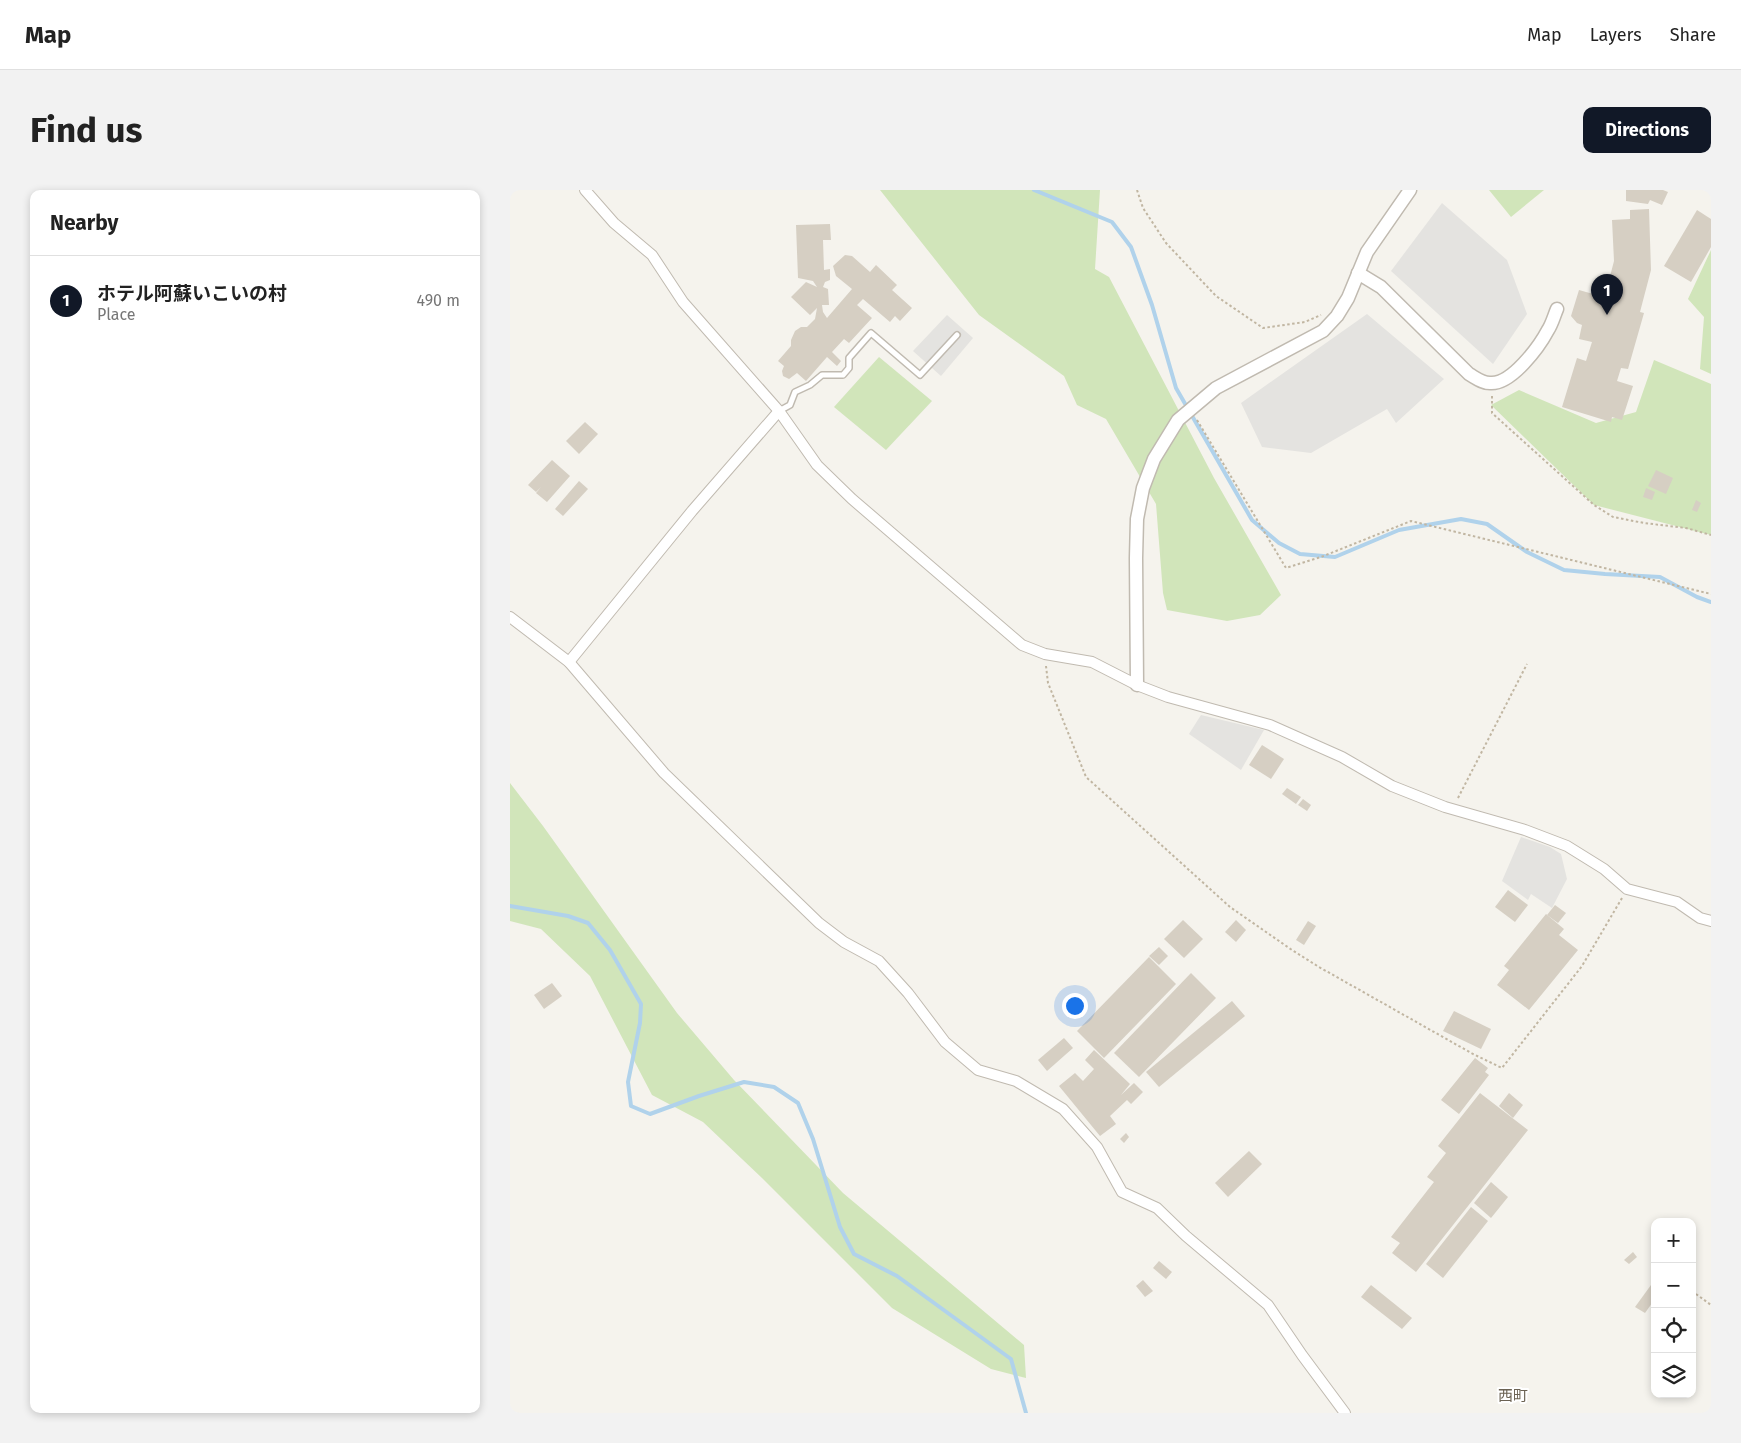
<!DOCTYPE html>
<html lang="en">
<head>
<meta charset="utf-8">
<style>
	:root { --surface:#fff; --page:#f2f2f2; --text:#222; --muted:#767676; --line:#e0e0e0; --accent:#111827 }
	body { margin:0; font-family:"Fira Sans","Noto Sans JP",sans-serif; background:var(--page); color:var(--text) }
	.controls { position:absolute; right:15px; bottom:15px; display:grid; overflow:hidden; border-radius:10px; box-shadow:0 2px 8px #0003 }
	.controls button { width:45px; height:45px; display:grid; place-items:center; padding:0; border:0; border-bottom:1px solid var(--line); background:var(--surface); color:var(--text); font:25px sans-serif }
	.you { position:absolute; left:564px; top:815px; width:18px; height:18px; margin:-12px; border:4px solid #fff; border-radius:50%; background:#1a73e8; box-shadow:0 0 0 8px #1a73e833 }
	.badge { display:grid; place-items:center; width:32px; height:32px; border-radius:50%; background:var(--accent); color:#fff; font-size:16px; font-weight:700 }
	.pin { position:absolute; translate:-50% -41px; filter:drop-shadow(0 1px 2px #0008) }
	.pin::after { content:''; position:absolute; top:26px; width:18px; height:15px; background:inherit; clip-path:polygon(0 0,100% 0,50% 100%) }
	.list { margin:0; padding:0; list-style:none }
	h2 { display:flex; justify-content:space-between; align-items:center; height:65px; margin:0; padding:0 20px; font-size:21px }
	h2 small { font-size:16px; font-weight:400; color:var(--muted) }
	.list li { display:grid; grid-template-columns:32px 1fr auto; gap:15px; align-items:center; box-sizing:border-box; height:90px; padding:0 20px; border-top:1px solid var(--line) }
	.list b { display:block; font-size:19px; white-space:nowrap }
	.list p { margin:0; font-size:16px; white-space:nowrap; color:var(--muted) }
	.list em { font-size:16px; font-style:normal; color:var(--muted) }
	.icon { flex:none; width:28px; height:28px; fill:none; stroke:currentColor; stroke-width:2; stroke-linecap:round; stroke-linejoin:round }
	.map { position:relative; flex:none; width:1201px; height:1223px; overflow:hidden; border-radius:10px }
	header { display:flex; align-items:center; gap:30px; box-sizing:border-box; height:70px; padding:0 25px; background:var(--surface); border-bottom:1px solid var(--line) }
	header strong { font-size:24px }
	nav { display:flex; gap:28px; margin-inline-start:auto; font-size:18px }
	.intro { display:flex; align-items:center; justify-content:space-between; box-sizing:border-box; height:120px; padding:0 30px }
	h1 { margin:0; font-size:35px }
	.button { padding:12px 22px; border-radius:10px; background:var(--accent); color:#fff; font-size:18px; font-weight:700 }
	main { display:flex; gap:30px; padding:0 30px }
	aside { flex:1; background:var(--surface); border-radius:10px; box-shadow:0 2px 8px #0003 }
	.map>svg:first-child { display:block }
	.green { fill:#d1e5ba }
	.parking { fill:#e4e3e0 }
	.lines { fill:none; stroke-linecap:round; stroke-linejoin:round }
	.stream { stroke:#b0d2eb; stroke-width:4 }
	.building { fill:#d6cfc3 }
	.service-casing { stroke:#c0bab0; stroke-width:8 }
	.minor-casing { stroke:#c0bab0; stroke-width:12 }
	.tertiary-casing { stroke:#c0bab0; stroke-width:15 }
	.path { stroke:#c1b6a2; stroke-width:2; stroke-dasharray:2.5 2.5; stroke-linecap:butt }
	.service { stroke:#fff; stroke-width:5 }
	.minor { stroke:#fff; stroke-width:10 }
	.tertiary { stroke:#fff; stroke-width:12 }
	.labels { text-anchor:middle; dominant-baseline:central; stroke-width:4; stroke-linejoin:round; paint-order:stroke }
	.quarter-label { font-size:15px; fill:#6b6253; stroke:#fff }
</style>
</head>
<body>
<header>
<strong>Map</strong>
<nav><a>Map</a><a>Layers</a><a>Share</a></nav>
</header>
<div class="intro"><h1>Find us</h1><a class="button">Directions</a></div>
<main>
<aside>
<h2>Nearby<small></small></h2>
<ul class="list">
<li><span class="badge">1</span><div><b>ホテル阿蘇いこいの村</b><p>Place</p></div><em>490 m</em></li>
</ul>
</aside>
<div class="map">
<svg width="1201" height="1223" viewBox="0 0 1201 1223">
	<rect width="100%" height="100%" fill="#f5f3ed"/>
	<!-- green -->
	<g class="green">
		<path d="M370,0h220l-5,79 14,8 105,201 67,117 -21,20 -33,6 -60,-11 -4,-17 -7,-89 -50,-85 -29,-14 -13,-29 -85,-61z"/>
		<path d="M979,0h55l-33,27z"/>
		<path d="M1201,60v124l-11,-5 4,-52 -16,-18z"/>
		<path d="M369,167l53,44 -46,49 -52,-43z"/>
		<path d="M1144,170l57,24v151l-117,-30 -103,-100 28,-15 77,33 40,-11z"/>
		<path d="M0,593l33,43 134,187 57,67 109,113 181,152 2,33 -35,-9 -99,-61 -130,-130 -59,-56 -51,-27 -62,-119 -49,-47 -31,-8z"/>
	</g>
	<!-- parking -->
	<g class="parking">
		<path d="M932,13l65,57 20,54 -34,50 -102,-93z"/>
		<path d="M857,124l77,65 -48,44 -9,-14 -76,44 -49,-6 -21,-44z"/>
		<path d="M437,125l26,23 -32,38 -28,-25z"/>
		<path d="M691,525l63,15 -23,40 -52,-36z"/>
		<path d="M1011,647l29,10 11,7 6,25 -15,29 -21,-14 -3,6 -26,-19z"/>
	</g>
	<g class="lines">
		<!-- stream -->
		<g class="stream">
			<path d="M524,0l78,32 19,25 21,58 24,83 76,132 27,23 21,11 35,3 64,-27 62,-11 26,5 40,28 37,18 41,4 55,3 37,20 14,5"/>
			<path d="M0,716l58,10 20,7 22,27 31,54 -1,19 -12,59 3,24 19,8 49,-18 45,-14 30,5 24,16 15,36 27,88 14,27 43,22 114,83 15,54"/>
		</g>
	</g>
	<!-- building -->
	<g class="building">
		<path d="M1116,0h37l5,2 -6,13 -12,-5 -2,4 -22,-3z"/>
		<path d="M1139,19l2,61 -11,42 4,1 -16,56 -7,-1 -4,13 16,5 -11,34 -10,-3 -1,5 -49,-15 15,-49 9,3 6,-19 -13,-3 3,-14 -5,-2 -6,-7 8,-26 21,6 7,-8 7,-27 -2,-41 18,-1v-9z"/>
		<path d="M1187,20l14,9v28l-20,35 -27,-16z"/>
		<path d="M320,34l1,16h-8l1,30 6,-1v11l-5,2 -2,5 5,2 1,16h-7l1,7 4,6 25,-29 -16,-13 -3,-10 12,-11 7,1 18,16 6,-7 21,20 -5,5 20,18 -12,13 -5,-5 -5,6 -27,-23 -6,6 15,13 -23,25 -5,-4 -12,13 9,9 -4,5 -10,-9 -21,24 -9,-8 -8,6 -6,-3 -1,-5 2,-5 -6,-5 13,-15v-6l4,-9 6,-4h6l8,-8 2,-11 -7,7 -19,-18 15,-15 11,5 -4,-6 -15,-3 -2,-53z"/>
		<path d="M75,232l13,12 -19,20 -13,-13z"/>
		<path d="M42,270l18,16 -23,26 -11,-9 5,-6 -5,5 -8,-7z"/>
		<path d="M1146,280l17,8 -7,16 -18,-8z"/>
		<path d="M69,291l9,8 -25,27 -8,-7z"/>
		<path d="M1136,298l9,4 -3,8 -9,-3z"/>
		<path d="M1186,310l5,3 -4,9 -5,-2z"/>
		<path d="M752,555l22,14 -13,20 -22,-14z"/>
		<path d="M777,598l14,9 -5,7 -14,-10z"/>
		<path d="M793,609l8,6 -4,6 -9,-6z"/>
		<path d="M998,700l20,15 -13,17 -20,-15z"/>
		<path d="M1045,715l11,8 -8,10 -11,-8z"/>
		<path d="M1036,724l18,15 -5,6 19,15 -49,60 -32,-25 12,-15 -5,-4z"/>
		<path d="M673,730l20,19 -19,19 -20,-19z"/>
		<path d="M726,730l10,10 -10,12 -11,-10z"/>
		<path d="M798,731l8,5 -12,19 -8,-5z"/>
		<path d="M649,757l9,9 -9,9 -10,-9z"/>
		<path d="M639,767l27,27 -72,74 -27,-27z"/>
		<path d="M681,783l25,25 -77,79 -25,-24z"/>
		<path d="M42,793l10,13 -18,13 -10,-14z"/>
		<path d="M722,811l13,15 -86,71 -13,-15z"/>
		<path d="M944,821l37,18 -10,20 -38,-18z"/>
		<path d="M554,848l9,10 -26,23 -9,-11z"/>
		<path d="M584,860l36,34 -9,11 13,-12 9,9 -12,12 -4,-4 -17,16 6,8 -16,12 -41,-50 16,-13 8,8 11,-12 -9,-9z"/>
		<path d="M965,868l13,10 -3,4 4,3 -30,39 -18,-14z"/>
		<path d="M970,903l48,37 -112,142 -24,-19 8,-10 -9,-6 43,-55 -7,-5 19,-24 -8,-7z"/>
		<path d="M999,903l14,12 -10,13 -14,-12z"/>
		<path d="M616,943l3,4 -5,6 -4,-4z"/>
		<path d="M739,961l13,13 -34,33 -13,-14z"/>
		<path d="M981,992l17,15 -17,21 -17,-15z"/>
		<path d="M961,1017l17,14 -45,57 -17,-14z"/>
		<path d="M1123,1062l4,5 -8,7 -5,-4z"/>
		<path d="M649,1071l13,11 -6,7 -13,-11z"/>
		<path d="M633,1090l10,11 -8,6 -9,-11z"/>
		<path d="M861,1095l41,33 -10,11 -41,-32z"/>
		<path d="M1141,1095l4,3v11l-10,14 -10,-6z"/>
	</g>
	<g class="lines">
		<defs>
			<path id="service" d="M269,221l11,-6 5,-13 15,-7 12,-10h21l6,-7v-10l22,-25 49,42 37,-40"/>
			<g id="minor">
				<path d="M75,0l29,33 38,32 31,47 96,109 38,54 35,34 170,146 23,9 47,8 45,23 31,12 102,28 72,32 50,29 53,21 80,23 42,16 37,23 23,20 50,13 23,16 11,3"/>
				<path d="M0,427l59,45 95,111 155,150 25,19 35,19 29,32 37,49 33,28 38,11 47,28 34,38 25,45 35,16 29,28 82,69 34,50 43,58"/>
				<path d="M59,472l123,-151 87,-100"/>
			</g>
			<g id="tertiary">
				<path d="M848,83l23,14 88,87c7,4 13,9 21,9 21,2 49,-36 58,-53 4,-6 6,-14 9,-21"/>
				<path d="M627,495l-1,-127 1,-39 6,-31 11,-29 24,-39 38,-32 107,-57 14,-15 11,-18 19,-46 43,-62"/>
			</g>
		</defs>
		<!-- service casing -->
		<use href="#service" class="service-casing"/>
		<!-- minor casing -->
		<use href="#minor" class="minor-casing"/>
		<!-- tertiary casing -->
		<use href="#tertiary" class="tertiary-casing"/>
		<!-- path -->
		<g class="path">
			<path d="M627,0l6,18 23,35 50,53 47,32 42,-6 16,-7"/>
			<path d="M982,206v17l102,92 19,12 31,6 42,5 25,7"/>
			<path d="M687,230l89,148 35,-11 90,-36 300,73"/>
			<path d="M536,476l2,17 38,94 144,130 62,43 27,17 154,87 29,14 80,-102 40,-68"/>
			<path d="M948,608l69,-134"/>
			<path d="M1182,1101l19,14"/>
		</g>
		<!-- service -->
		<use href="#service" class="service"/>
		<!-- minor -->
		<use href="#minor" class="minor"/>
		<!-- tertiary -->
		<use href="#tertiary" class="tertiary"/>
	</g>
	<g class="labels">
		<!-- quarter labels -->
		<g class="quarter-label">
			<text x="1003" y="1206">西町</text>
		</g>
	</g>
</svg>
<div class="controls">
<button>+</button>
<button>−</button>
<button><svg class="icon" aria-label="locate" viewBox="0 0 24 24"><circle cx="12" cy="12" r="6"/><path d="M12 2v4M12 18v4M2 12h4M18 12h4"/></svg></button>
<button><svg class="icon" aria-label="layers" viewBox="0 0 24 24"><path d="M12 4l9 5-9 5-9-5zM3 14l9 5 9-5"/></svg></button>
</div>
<div class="you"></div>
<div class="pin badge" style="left:1097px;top:125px">1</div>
</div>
</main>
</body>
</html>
